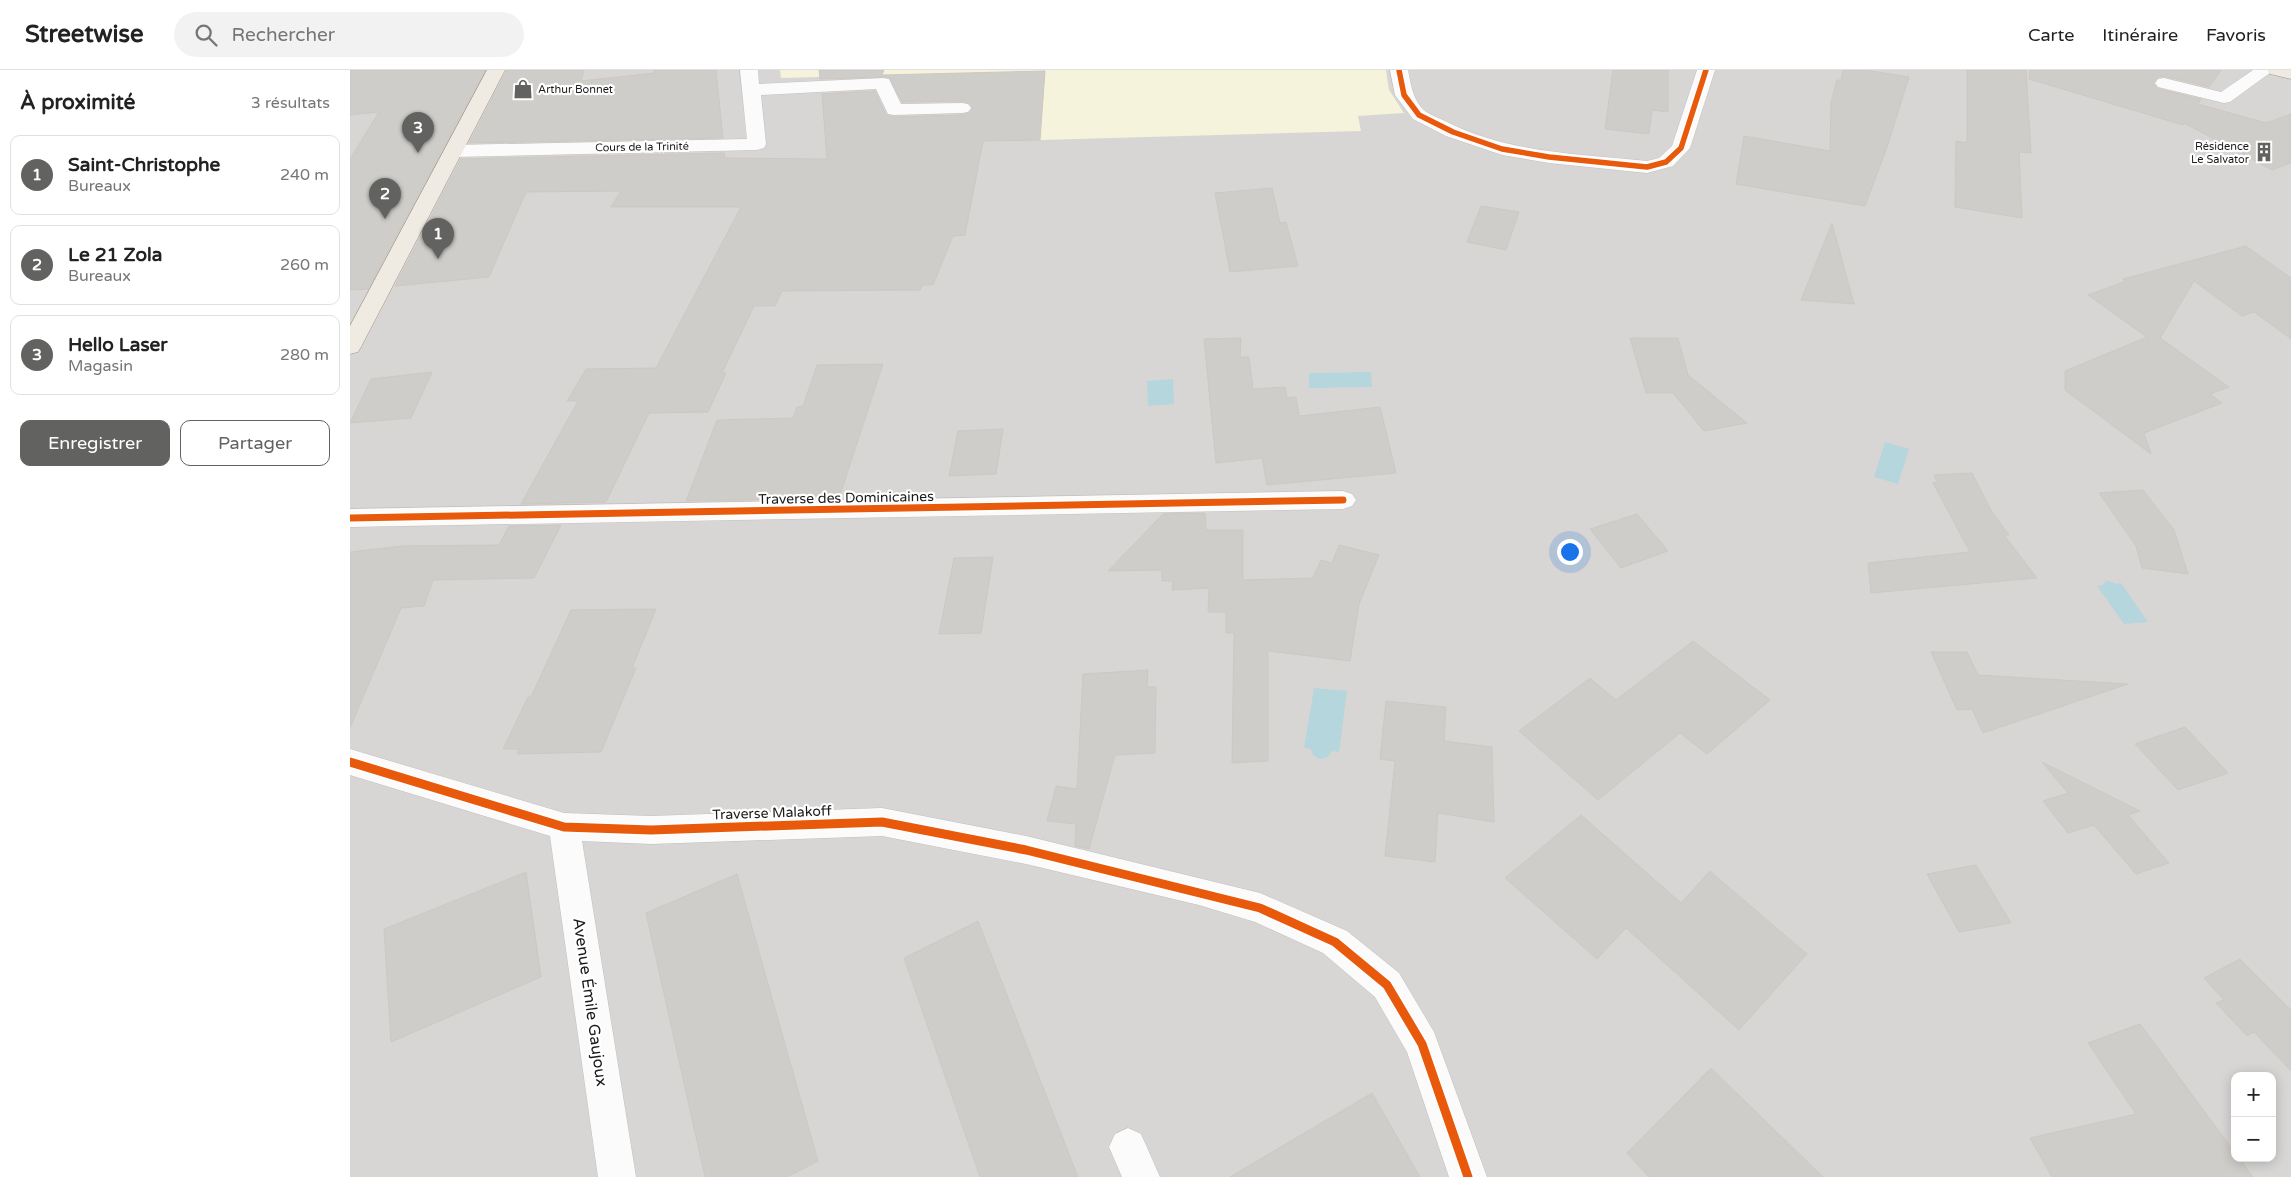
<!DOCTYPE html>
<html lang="fr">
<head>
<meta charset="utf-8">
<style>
	:root { --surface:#fff; --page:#f2f2f2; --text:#222; --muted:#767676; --line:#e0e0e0; --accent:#626260 }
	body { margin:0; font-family:"Varela Round",sans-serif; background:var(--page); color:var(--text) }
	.controls { position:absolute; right:15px; bottom:15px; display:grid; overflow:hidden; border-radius:10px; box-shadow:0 2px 12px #0003 }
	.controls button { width:45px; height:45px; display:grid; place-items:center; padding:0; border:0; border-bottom:1px solid var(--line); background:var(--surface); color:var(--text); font:25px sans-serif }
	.you { position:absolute; left:1219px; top:481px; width:18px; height:18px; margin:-12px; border:4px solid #fff; border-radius:50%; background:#1a73e8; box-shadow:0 0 0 8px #1a73e833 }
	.badge { display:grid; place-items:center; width:32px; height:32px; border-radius:50%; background:var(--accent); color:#fff; font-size:16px; font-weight:700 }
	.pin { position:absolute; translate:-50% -41px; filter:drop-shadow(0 1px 2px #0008) }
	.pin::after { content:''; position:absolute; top:26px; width:18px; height:15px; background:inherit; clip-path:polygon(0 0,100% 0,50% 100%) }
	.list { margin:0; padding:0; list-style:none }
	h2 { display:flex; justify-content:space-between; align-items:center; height:65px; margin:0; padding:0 20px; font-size:21px }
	h2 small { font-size:16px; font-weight:400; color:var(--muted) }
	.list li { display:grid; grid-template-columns:32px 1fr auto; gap:15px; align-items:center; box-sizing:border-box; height:80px; margin:0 10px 10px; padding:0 10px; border:1px solid var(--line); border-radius:10px }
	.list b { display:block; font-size:19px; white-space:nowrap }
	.list p { margin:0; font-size:16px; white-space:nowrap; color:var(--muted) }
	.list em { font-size:16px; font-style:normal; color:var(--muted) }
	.actions { display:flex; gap:10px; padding:15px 20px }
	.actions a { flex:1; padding:11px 0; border:1px solid var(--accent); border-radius:10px; text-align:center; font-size:18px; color:var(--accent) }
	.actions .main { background:var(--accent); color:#fff }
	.icon { flex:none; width:28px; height:28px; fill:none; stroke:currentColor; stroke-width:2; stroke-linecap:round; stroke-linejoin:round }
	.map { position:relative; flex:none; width:1941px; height:1107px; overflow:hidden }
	header { display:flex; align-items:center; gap:30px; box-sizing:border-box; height:70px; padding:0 25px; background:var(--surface); border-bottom:1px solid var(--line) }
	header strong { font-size:24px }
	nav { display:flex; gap:28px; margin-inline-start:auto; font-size:18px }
	.search { width:350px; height:45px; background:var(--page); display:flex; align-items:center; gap:12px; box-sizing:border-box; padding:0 18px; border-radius:28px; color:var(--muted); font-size:19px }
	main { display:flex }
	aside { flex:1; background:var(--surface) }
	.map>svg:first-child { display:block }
	.residential { fill:#d8d6d4; fill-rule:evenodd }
	.education { fill:#f5f3db }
	.water { fill:#b5d6dd }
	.building { fill:#cfcdc9; stroke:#ccc8c4 }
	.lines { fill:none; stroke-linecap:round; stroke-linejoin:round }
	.minor-casing { stroke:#c1c0be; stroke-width:1 }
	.major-casing { stroke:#9f9380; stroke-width:1 }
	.minor { fill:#fcfbfb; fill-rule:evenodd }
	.major { fill:#efeae2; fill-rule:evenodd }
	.cycleway-far2-casing { stroke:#fff; stroke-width:8 }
	.cycleway-far1-casing { stroke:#fff; stroke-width:10 }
	.cycleway-casing { stroke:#fff; stroke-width:12 }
	.cycleway-far2 { stroke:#e8590c; stroke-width:5.5 }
	.cycleway-far1 { stroke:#e8590c; stroke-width:7 }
	.cycleway { stroke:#e8590c; stroke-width:9 }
	.labels { text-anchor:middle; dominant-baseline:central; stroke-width:4.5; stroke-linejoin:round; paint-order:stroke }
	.far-poi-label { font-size:11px; fill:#1a1a1a; stroke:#fff; text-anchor:start }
	.far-street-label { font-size:11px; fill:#1a1a1a; stroke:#fff }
	.street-label { font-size:14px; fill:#1a1a1a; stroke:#fff }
	.near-street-label { font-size:16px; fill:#1a1a1a; stroke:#fff }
</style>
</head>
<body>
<header>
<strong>Streetwise</strong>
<div class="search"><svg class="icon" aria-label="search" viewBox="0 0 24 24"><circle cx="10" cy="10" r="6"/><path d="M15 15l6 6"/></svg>Rechercher</div>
<nav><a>Carte</a><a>Itinéraire</a><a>Favoris</a></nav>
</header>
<main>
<aside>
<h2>À proximité<small>3 résultats</small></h2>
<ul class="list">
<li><span class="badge">1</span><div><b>Saint-Christophe</b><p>Bureaux</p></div><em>240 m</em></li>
<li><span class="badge">2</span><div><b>Le 21 Zola</b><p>Bureaux</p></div><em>260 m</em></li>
<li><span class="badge">3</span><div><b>Hello Laser</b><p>Magasin</p></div><em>280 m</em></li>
</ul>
<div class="actions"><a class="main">Enregistrer</a><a>Partager</a></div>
</aside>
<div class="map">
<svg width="1941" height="1107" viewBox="0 0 1941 1107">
	<rect width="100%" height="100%" fill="#e9e7e2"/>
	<!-- residential -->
	<path class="residential" d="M0,0h1941v1107h-1941zM1885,1006h37v82h-37z"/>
	<!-- education -->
	<path class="education" d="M430,0h606l3,20 15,23 -46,3 3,15 -321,9 4,-69 -263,7z"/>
	<!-- water -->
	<g class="water">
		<path d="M1021,302l1,15 -63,1v-15z"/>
		<path d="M823,309l1,25 -26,2 -1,-25z"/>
		<path d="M1535,372l24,7 -11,35 -24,-7z"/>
		<path d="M1756,510l10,4 5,-1 27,39 -24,2 -27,-38 6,-1z"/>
		<path d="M964,618l33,3 -8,61 -7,-1 -4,6 -8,2 -7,-4 -2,-6 -7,-1z"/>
	</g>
	<!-- building -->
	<g class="building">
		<path d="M0,0h135l-117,219 -18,1v-131l29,-47 -29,3z"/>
		<path d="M157,0h77l-3,11 73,-8v-3h62l7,68 -254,5z"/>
		<path d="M469,0h65l-2,5 163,-4 -5,69 -57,1 -18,94 -12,1 -20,49h-11l-2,5 -138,1 -7,15h-21l-32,67h4l-18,39 -59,1 -43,89 -85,2 57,-103h-11l19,-32 70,-1 85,-161h-130l10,-16 -95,1 -37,85 -94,9 66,-127 263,-6 1,5 102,1 -5,-65 53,-3 11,24 8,2 68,-2 8,-2 3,-5 -3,-5 -8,-2 -60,1 -13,-25 -69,2z"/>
		<path d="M1263,0h55v42l-16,-2 -3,24 -44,-5z"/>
		<path d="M1493,0h22l44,7 -22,70 -22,59 -129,-22 8,-48 86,15 1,-49 6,-22h4z"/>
		<path d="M1617,0h59l5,83 -12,-1 3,66 -67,-11 1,-66 11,2z"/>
		<path d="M1680,0h191l-12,17 -45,-11 -6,1 -5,6 5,6 43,10 -3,5 68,19 25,-9v49l-19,7 -88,-47 -1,2 -154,-46z"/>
		<path d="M922,118l8,35 6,-1 12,44 -68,6 -15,-79z"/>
		<path d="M1131,136l38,6 -13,38 -39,-8z"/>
		<path d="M1482,153l22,81 -53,-4z"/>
		<path d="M1896,176l45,32v61l-37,-27 -12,4 -48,-35 -34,57 69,49 -19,7 12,9 -78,30 7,21 -86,-64v-19l82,-34 -59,-42 38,-14 -3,-2z"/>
		<path d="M891,268l-1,19h9l4,32 32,-2 2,11 9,-1 3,19 81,-9 16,66 -129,12 -5,-27 -46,5 -12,-124z"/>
		<path d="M1280,268h48l10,37 59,48 -43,8 -31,-38h-27z"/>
		<path d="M533,294l-44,134 -153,3 31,-81 76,-2 4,-11 6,-1 14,-41z"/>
		<path d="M82,302l-21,46 -61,5 21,-44z"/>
		<path d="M653,359l-7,45 -47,2 9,-45z"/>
		<path d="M1622,403l20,39 17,23h-5l33,43 -166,15 -3,-30 102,-11 -37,-69 4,-1 -3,-7z"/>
		<path d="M1793,420l31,40 14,44 -46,-6 -6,-22 -37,-53z"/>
		<path d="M855,443l1,17h37v50l70,-2 8,-18 11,3 7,-18 40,10 -20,49 -9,57 -82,-10v110l-36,2 2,-130h-8v-21h-18l1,-24 -37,2 1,-9h-11v-11l-54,1 55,-57z"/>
		<path d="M1287,444l31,37 -47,17 -31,-39z"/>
		<path d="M211,455l-27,53 -101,2 -9,26 -23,2 -51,120v-176l53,-6 96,-1 10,-19z"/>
		<path d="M643,487l-12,76 -42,1 15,-76z"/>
		<path d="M306,539l-24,59h4l-35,84 -84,2 2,-5h-16l25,-52h3l40,-87z"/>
		<path d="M1343,571l77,59 -63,54 -27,-21 -82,67 -79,-69 71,-53 26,22z"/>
		<path d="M1581,582h36l11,23 150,9 -145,49 -11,-24 -15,1z"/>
		<path d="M798,600l-1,17h9l-1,66 -40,2 -26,94 -14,-3 1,-22 -29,-3 9,-35 21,3 6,-115z"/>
		<path d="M1036,631l60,6 -2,34 48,6 2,75 -56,-9 -3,49 -50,-6 10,-95 -15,-2z"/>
		<path d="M1835,657l43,46 -50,17 -43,-46z"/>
		<path d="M1692,692l98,49 -12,4 41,48 -33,11 -42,-49 -26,8 -25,-32 25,-8z"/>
		<path d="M1231,745l100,88 29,-32 97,83 -68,76 -113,-102 -29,31 -92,-81z"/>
		<path d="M1626,795l35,58 -52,9 -32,-58z"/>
		<path d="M176,802l15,105 -150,65 -7,-113z"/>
		<path d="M387,804l81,287 -31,16h-82l-59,-264z"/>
		<path d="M628,851l100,256h-98l-76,-219z"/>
		<path d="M1890,889l51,51v61l-37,-39 -7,4 -31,-33 8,-3 -20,-22z"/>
		<path d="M1790,954l95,129v5h4l14,19h-201l-22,-39 106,-24 -48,-71z"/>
		<path d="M1361,998l112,109h-174l-22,-24z"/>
		<path d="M1022,1023l48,84h-190z"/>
	</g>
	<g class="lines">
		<defs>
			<g id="minor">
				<path d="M390,0h18l1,14 124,-6 6,1 12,25 61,-1 6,1 3,4 -3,4 -6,1 -68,2 -6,-1 -12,-25 -115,6 5,49 -2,4 -7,2 -304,7 -7,-2 -2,-4 2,-4 7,-2 294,-6z"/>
				<path d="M1040,0h18c3,15 5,31 17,41 7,5 17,8 24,12 61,30 131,31 198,38l12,-3 13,-12 25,-76h18l-25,78 -17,18 -26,7 -98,-10 -47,-8 -56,-19 -33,-17 -18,-24z"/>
				<path d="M1903,0h21l-44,32 -6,1 -66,-16 -3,-4 3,-4 6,-1 57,14z"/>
				<path d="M993,421l9,3 4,6 -4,6 -9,3 -993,18v-18z"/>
				<path d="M0,679l214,64 87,3 231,-8 144,28 234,57 87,38 52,42 35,59 53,145h-38l-42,-125 -32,-55 -52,-44 -68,-31 -56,-17 -173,-41 -144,-28 -231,8 -69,-3 54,336h-38l-48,-341 -200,-61z"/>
				<path d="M778,1058l13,6 19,43h-38l-13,-30 6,-13z"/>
			</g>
			<g id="major">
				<path d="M137,0h18l-144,277 -3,5 -8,2v-28z"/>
				<path d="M1917,0h24v9l-21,-5z"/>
			</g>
		</defs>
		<!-- minor casing -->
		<use href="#minor" class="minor-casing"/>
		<!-- major casing -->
		<use href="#major" class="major-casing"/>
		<!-- minor -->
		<use href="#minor" class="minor"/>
		<!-- major -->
		<use href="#major" class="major"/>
		<defs>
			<path id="cycleway-far2" d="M1049,0l5,25 15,20 34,17 49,17 47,8 98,10 19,-5 15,-14 25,-78"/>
			<path id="cycleway-far1" d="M0,448l993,-18"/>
			<path id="cycleway" d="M0,692l214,65 87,3 231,-8 144,28 234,58 75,34 52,43 35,59 46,133"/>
		</defs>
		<!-- cycleway-far2 casing -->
		<use href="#cycleway-far2" class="cycleway-far2-casing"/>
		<!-- cycleway-far1 casing -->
		<use href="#cycleway-far1" class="cycleway-far1-casing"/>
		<!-- cycleway casing -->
		<use href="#cycleway" class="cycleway-casing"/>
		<!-- cycleway-far2 -->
		<use href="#cycleway-far2" class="cycleway-far2"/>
		<!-- cycleway-far1 -->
		<use href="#cycleway-far1" class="cycleway-far1"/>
		<!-- cycleway -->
		<use href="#cycleway" class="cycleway"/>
	</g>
	<!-- icons -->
	<defs>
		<symbol id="shop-bare" viewBox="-9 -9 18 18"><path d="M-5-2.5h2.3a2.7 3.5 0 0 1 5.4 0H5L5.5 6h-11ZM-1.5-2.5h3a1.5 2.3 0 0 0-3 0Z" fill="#626260" stroke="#fff" stroke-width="2.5" paint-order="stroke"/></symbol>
		<symbol id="building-bare" viewBox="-9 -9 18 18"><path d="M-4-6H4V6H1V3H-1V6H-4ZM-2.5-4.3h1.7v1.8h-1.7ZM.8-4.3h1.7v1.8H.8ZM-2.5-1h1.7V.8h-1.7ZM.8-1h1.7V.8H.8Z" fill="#626260" stroke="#fff" stroke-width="2.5" paint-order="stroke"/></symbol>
	</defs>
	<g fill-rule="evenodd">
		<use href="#shop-bare" x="159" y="5" width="28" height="28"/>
		<use href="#building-bare" x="1900" y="68" width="28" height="28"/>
	</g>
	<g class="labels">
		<!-- far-poi labels -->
		<g class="far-poi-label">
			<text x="188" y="19">Arthur Bonnet</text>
			<text x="1899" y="76" text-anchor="end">Résidence<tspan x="1899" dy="13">Le Salvator</tspan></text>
		</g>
		<!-- far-street labels -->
		<g class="far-street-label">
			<text transform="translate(292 77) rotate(-1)">Cours de la Trinité</text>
		</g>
		<!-- street labels -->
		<g class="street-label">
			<text transform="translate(496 428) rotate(-1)">Traverse des Dominicaines</text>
			<text transform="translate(422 743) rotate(-2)">Traverse Malakoff</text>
		</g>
		<!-- near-street labels -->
		<g class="near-street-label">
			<text transform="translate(240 932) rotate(82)">Avenue Émile Gaujoux</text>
		</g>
	</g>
</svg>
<div class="controls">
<button>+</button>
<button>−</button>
</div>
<div class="you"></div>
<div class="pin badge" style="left:88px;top:189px">1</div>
<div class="pin badge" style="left:35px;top:149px">2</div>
<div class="pin badge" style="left:68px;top:83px">3</div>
</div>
</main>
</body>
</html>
